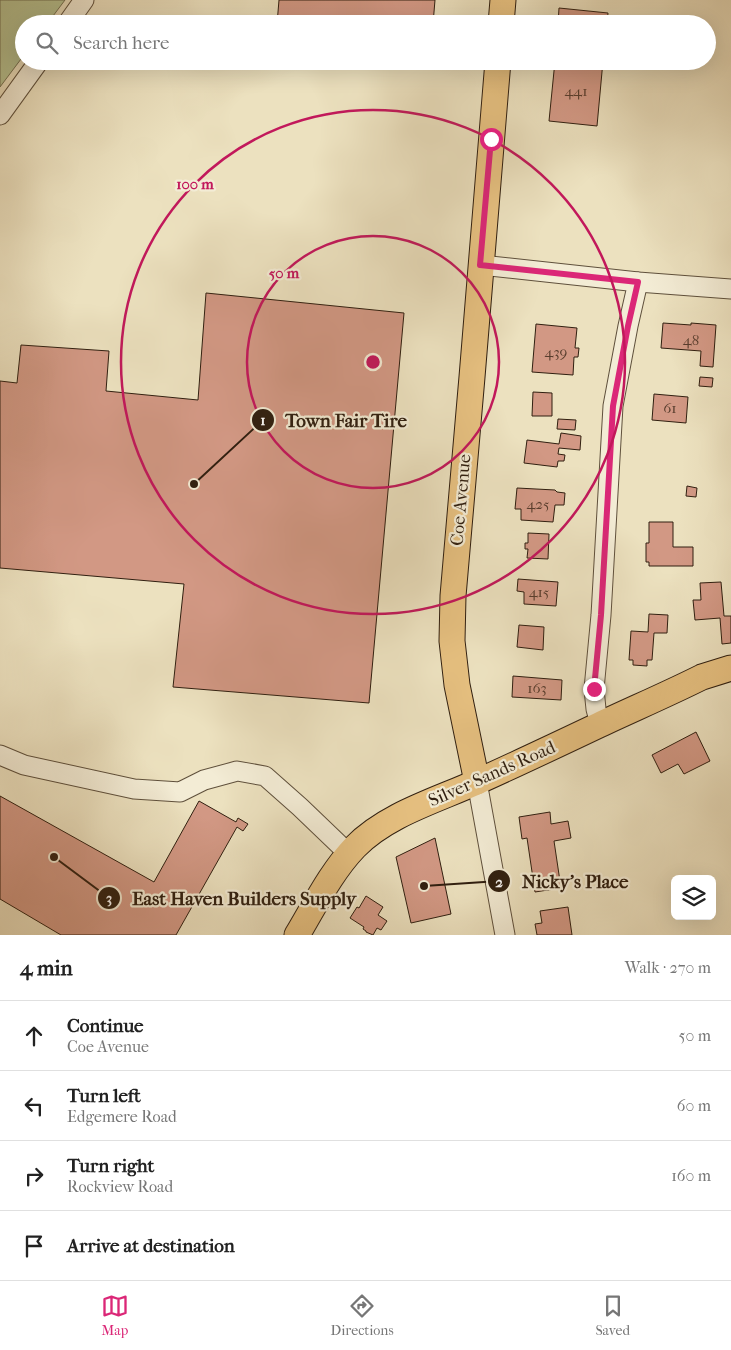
<!DOCTYPE html>
<html lang="en">
<head>
<meta charset="utf-8">
<style>
	:root { --surface:#fff; --page:#f6f6f6; --text:#222; --muted:#767676; --line:#e0e0e0; --accent:#db2777 }
	body { margin:0; font-family:"IM FELL French Canon",serif; background:var(--page); color:var(--text) }
	.controls { position:absolute; right:15px; bottom:15px; display:grid; overflow:hidden; border-radius:8px; box-shadow:0 5px 20px #0002 }
	.controls button { width:45px; height:45px; display:grid; place-items:center; padding:0; border:0; border-bottom:1px solid var(--line); background:var(--surface); color:var(--text); font:25px sans-serif }
	.stop { position:absolute; width:15px; height:15px; margin:-11px; border:4px solid #db2777; border-radius:50%; background:#fff }
	.stop.end { background:#db2777; border-color:#fff; box-shadow:0 1px 5px #0008 }
	.list { margin:0; padding:0; list-style:none }
	h2 { display:flex; justify-content:space-between; align-items:center; height:65px; margin:0; padding:0 20px; font-size:21px }
	h2 small { font-size:16px; font-weight:400; color:var(--muted) }
	.list li { display:grid; grid-template-columns:32px 1fr auto; gap:15px; align-items:center; box-sizing:border-box; height:70px; padding:0 20px; border-top:1px solid var(--line) }
	.list b { display:block; font-size:19px; white-space:nowrap }
	.list p { margin:0; font-size:16px; white-space:nowrap; color:var(--muted) }
	.list em { font-size:16px; font-style:normal; color:var(--muted) }
	.icon { flex:none; width:28px; height:28px; fill:none; stroke:currentColor; stroke-width:2; stroke-linecap:round; stroke-linejoin:round }
	.map { position:relative; flex:none; width:731px; height:935px; overflow:hidden }
	.search { position:absolute; background:var(--surface); box-shadow:0 5px 20px #0002; left:15px; right:15px; top:15px; height:55px; display:flex; align-items:center; gap:12px; box-sizing:border-box; padding:0 18px; border-radius:28px; color:var(--muted); font-size:19px }
	.sheet { height:345px; background:var(--surface) }
	nav { display:flex; justify-content:space-around; align-items:center; box-sizing:border-box; height:70px; border-top:1px solid var(--line); background:var(--surface); font-size:14px; color:var(--muted) }
	nav a { display:grid; justify-items:center; gap:2px }
	nav .on { color:var(--accent) }
	.map>svg:first-child { display:block }
	.green { fill:#b6c393; stroke:#737152 }
	.building { fill:#d29884; stroke:#301f10 }
	.lines { fill:none; stroke-linecap:round; stroke-linejoin:round }
	.minor-casing { stroke:#5f503c; stroke-width:21 }
	.major-casing { stroke:#301f10; stroke-width:27 }
	.minor { stroke:#f3ecd5; stroke-width:19 }
	.major { stroke:#e6c080; stroke-width:25 }
	.route { stroke:#db2777; stroke-width:6 }
	.ring { fill:none; stroke:#c2185b; stroke-width:2.5 }
	.labels { text-anchor:middle; dominant-baseline:central; stroke-width:4.5; stroke-linejoin:round; paint-order:stroke }
	.number-label { font-size:15px; fill:#583d2d }
	.street-label { font-size:18px; fill:#301f10; stroke:#f3ecd5 }
	.centre { fill:#c2185b; stroke:#f3ecd5; stroke-width:2.5 }
	.ring-label { font-size:15px; text-anchor:middle; font-weight:bold; fill:#c2185b; stroke:#f3ecd5; stroke-width:4.5; stroke-linejoin:round; paint-order:stroke }
	.leader { fill:none; stroke:#301f10; stroke-width:2 }
	.callout-dot { fill:#301f10; stroke:#f3ecd5; stroke-width:2 }
	.mark-label { font-size:15px; text-anchor:middle; font-weight:bold; fill:#fff }
	.callout-label { font-size:19px; text-anchor:middle; font-weight:bold; fill:#301f10; stroke:#f3ecd5; stroke-width:4.5; stroke-linejoin:round; paint-order:stroke }
</style>
</head>
<body>
<div class="map">
<svg width="731" height="935" viewBox="0 0 731 935">
	<rect width="100%" height="100%" fill="#ece1bf"/>
	<filter id="stains"><feTurbulence type="fractalNoise" baseFrequency=".004" numOctaves="4"/><feColorMatrix values="0 0 0 0 .2 0 0 0 0 .09 0 0 0 0 .02 0 0 0 .5 -.17"/></filter>
	<radialGradient id="worn" r=".72"><stop offset=".6" stop-color="#630" stop-opacity="0"/><stop offset="1" stop-color="#630" stop-opacity=".3"/></radialGradient>
	<!-- green -->
	<path class="green" d="M0,0h65l-18,24h-23v31l-24,32z"/>
	<!-- building -->
	<g class="building">
		<path d="M279,0h156l-2,24h-156z"/>
		<path d="M559,8l49,5 -1,11h-49z"/>
		<path d="M304,61h33v3z"/>
		<path d="M555,61h48l-6,65 -48,-5z"/>
		<path d="M206,293l198,20 -35,390 -196,-16 11,-103 -184,-16v-187l17,2 4,-38 88,6 -3,40 92,9z"/>
		<path d="M663,323l28,2v-2l25,2 -3,42 -13,-1 1,-15 -40,-3z"/>
		<path d="M536,324l41,4 -2,20h4l-1,9h-4l-1,18 -41,-3z"/>
		<path d="M700,377l13,1 -1,9 -13,-1z"/>
		<path d="M533,392l19,1v23h-20z"/>
		<path d="M654,394l34,3 -2,26 -34,-3z"/>
		<path d="M558,419l18,1 -1,10 -18,-1z"/>
		<path d="M561,433l20,3 -1,14 -21,-2 -1,6 7,1 -1,6h-6l-1,6 -33,-4 3,-23 32,4z"/>
		<path d="M687,486l10,2 -1,9 -10,-1z"/>
		<path d="M517,488l38,2 2,2 8,1 -1,12h-9l-2,17 -32,-2v-11h-6z"/>
		<path d="M649,522h24v25h20v19h-44v-4h-3v-19h3z"/>
		<path d="M528,533l21,1 -1,25 -21,-1 1,-9h-3v-6h3z"/>
		<path d="M518,579l40,3 -2,24 -32,-2v-12l-7,-1z"/>
		<path d="M721,582l3,34h7v27l-9,1 -2,-26 -25,2 -2,-20h8l-1,-17z"/>
		<path d="M649,614l19,1 -1,18h-13l-2,27h-5v6l-14,-1v-5h-4l2,-29 17,1z"/>
		<path d="M519,625l25,2 -1,23 -26,-3z"/>
		<path d="M513,676l49,4 -1,20 -49,-3z"/>
		<path d="M696,732l14,29 -26,13 -6,-10 -17,9 -9,-18z"/>
		<path d="M0,796l154,86 45,-81 37,21 2,-4 10,6 -5,7 -6,-4 -61,108h-115l-61,-36z"/>
		<path d="M550,812l1,12 17,-3 3,17 -17,3 7,47 -26,4 -8,-54 -5,1 -3,-22z"/>
		<path d="M435,838l16,76 -40,9 -15,-66z"/>
		<path d="M366,896l17,11 -5,8 9,6 -6,9 -4,-2 -4,7 -7,-3v-1l-3,-2 1,-2 -14,-9 7,-11 2,1z"/>
		<path d="M568,907l4,28h-35l-2,-11 7,-1 -2,-12z"/>
	</g>
	<g class="lines">
		<defs>
			<g id="minor">
				<path d="M67,24l17,-24"/>
				<path d="M0,115l39,-54"/>
				<path d="M481,265l157,17 93,7"/>
				<path d="M600,724l-4,-15 -2,-20 7,-74 12,-209 15,-80 10,-44"/>
				<path d="M0,755l24,10 110,24 46,3 24,-12 33,-9 28,5 35,31 49,47"/>
				<path d="M477,782l28,153"/>
			</g>
			<g id="major">
				<path d="M501,24l2,-24"/>
				<path d="M477,782l-20,-97 -5,-44 1,-45 19,-219 26,-316"/>
				<path d="M297,935c18,-30 34,-63 58,-88 32,-33 83,-47 124,-66 40,-18 80,-37 120,-56 34,-16 69,-31 103,-48l29,-9"/>
			</g>
		</defs>
		<!-- minor casing -->
		<use href="#minor" class="minor-casing"/>
		<!-- major casing -->
		<use href="#major" class="major-casing"/>
		<!-- minor -->
		<use href="#minor" class="minor"/>
		<!-- major -->
		<use href="#major" class="major"/>
	</g>
	<g class="lines">
		<!-- route -->
		<path class="route" d="M491,139l-11,126 158,17 -10,44 -15,80 -12,209 -7,74"/>
	</g>
	<!-- distance rings -->
	<g class="ring">
		<circle cx="373" cy="362" r="126"/>
		<circle cx="373" cy="362" r="252"/>
	</g>
	<g class="labels">
		<!-- number labels -->
		<g class="number-label">
			<text x="576" y="91">441</text>
			<text x="691" y="340">48</text>
			<text x="556" y="352">439</text>
			<text x="670" y="408">61</text>
			<text x="538" y="504">425</text>
			<text x="539" y="592">415</text>
			<text x="537" y="688">163</text>
		</g>
		<!-- street labels -->
		<g class="street-label">
			<text transform="translate(461 500) rotate(-85)">Coe Avenue</text>
			<text transform="translate(492 774) rotate(-24)">Silver Sands Road</text>
		</g>
	</g>
	<circle cx="373" cy="362" r="8" class="centre"/>
	<g class="ring-label">
		<text x="195" y="189">100 m</text>
		<text x="284" y="278">50 m</text>
	</g>
	<!-- callouts -->
	<path class="leader" d="M194 484L263 420M424 886L499 881M54 857L109 898"/>
	<g class="callout-dot">
		<circle cx="194" cy="484" r="5"/>
		<circle cx="424" cy="886" r="5"/>
		<circle cx="54" cy="857" r="5"/>
		<circle cx="263" cy="420" r="12"/>
		<circle cx="499" cy="881" r="12"/>
		<circle cx="109" cy="898" r="12"/>
	</g>
	<g class="mark-label">
		<text x="263" y="425">1</text>
		<text x="499" y="887">2</text>
		<text x="109" y="903">3</text>
	</g>
	<g class="callout-label">
		<text x="346" y="427">Town Fair Tire</text>
		<text x="575" y="888">Nicky's Place</text>
		<text x="244" y="905">East Haven Builders Supply</text>
	</g>
	<rect width="100%" height="100%" filter="url(#stains)"/>
	<rect width="100%" height="100%" fill="url(#worn)"/>
</svg>
<div class="controls">
<button><svg class="icon" aria-label="layers" viewBox="0 0 24 24"><path d="M12 4l9 5-9 5-9-5zM3 14l9 5 9-5"/></svg></button>
</div>
<div class="stop" style="left:491px;top:139px"></div>
<div class="stop end" style="left:594px;top:689px"></div>
<div class="search"><svg class="icon" aria-label="search" viewBox="0 0 24 24"><circle cx="10" cy="10" r="6"/><path d="M15 15l6 6"/></svg>Search here</div>
</div>
<section class="sheet">
<h2>4 min<small>Walk · 270 m</small></h2>
<ul class="list">
<li><svg class="icon" aria-label="ahead" viewBox="0 0 24 24"><path d="M12 20V5M6 11l6-6 6 6"/></svg><div><b>Continue</b><p>Coe Avenue</p></div><em>50 m</em></li>
<li><svg class="icon" aria-label="left" viewBox="0 0 24 24"><path d="M17 20v-9H6M10 6l-5 5 5 5"/></svg><div><b>Turn left</b><p>Edgemere Road</p></div><em>60 m</em></li>
<li><svg class="icon" aria-label="right" viewBox="0 0 24 24"><path d="M7 20v-9h11M14 6l5 5-5 5"/></svg><div><b>Turn right</b><p>Rockview Road</p></div><em>160 m</em></li>
<li><svg class="icon" aria-label="arrive" viewBox="0 0 24 24"><path d="M6 21V4h12l-3 4 3 4H6"/></svg><div><b>Arrive at destination</b></div></li>
</ul>
</section>
<nav>
<a class="on"><svg class="icon" aria-label="map" viewBox="0 0 24 24"><path d="M3 6l6-2 6 2 6-2v14l-6 2-6-2-6 2zM9 4v14M15 6v14"/></svg>Map</a>
<a><svg class="icon" aria-label="directions" viewBox="0 0 24 24"><path d="M12 3l9 9-9 9-9-9zM9 14v-3h6M13 9l2 2-2 2"/></svg>Directions</a>
<a><svg class="icon" aria-label="saved" viewBox="0 0 24 24"><path d="M7 4h10v16l-5-4-5 4z"/></svg>Saved</a>
</nav>
</body>
</html>
